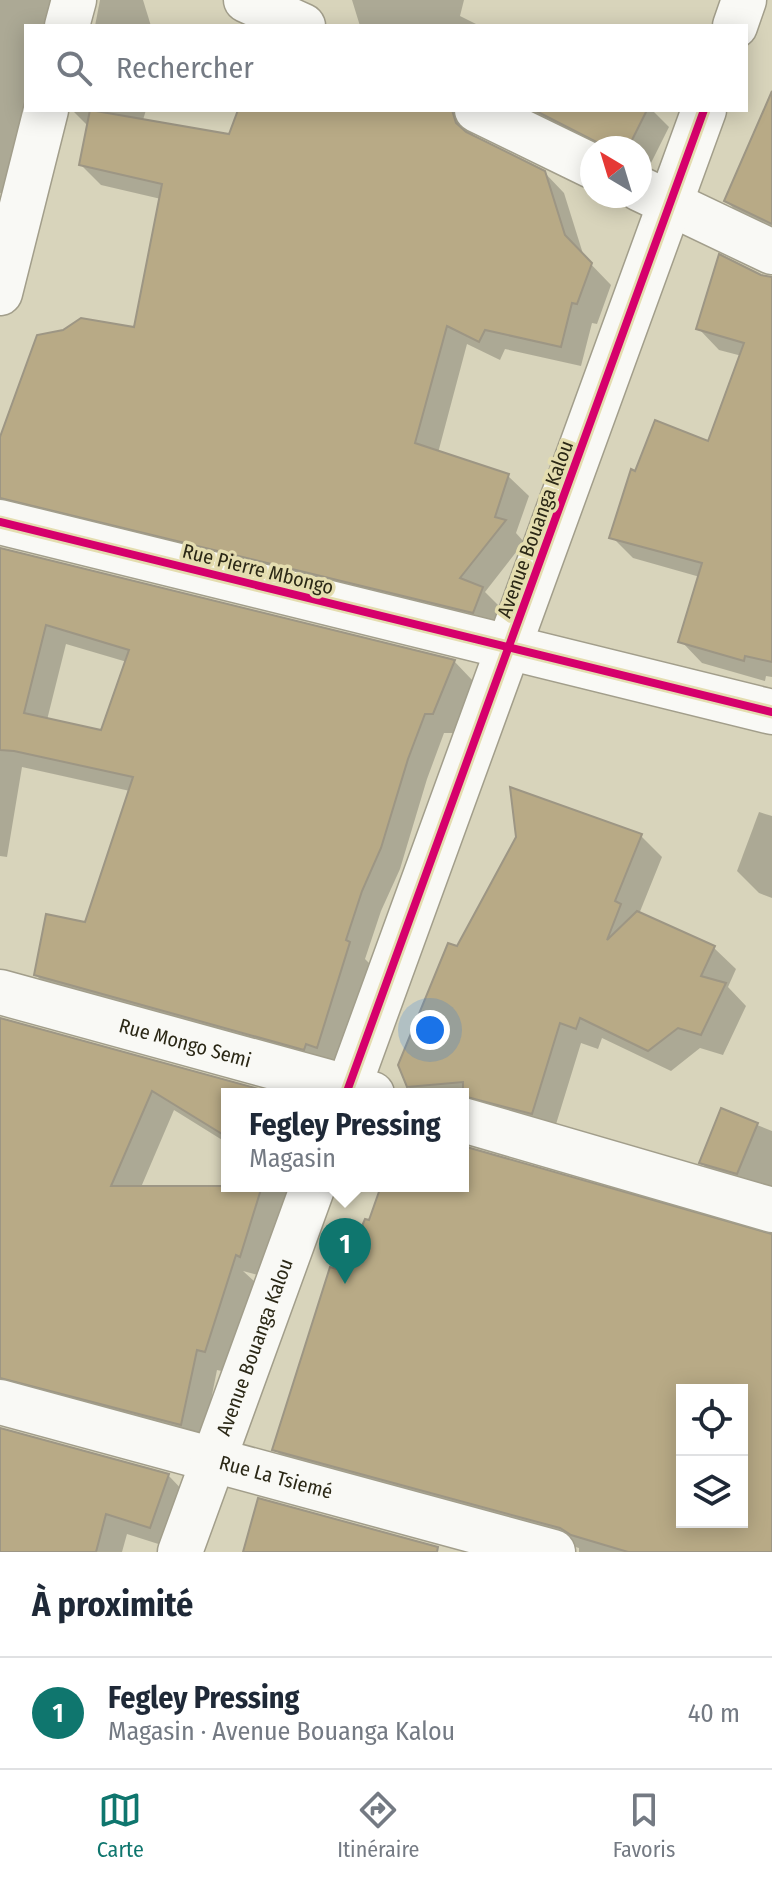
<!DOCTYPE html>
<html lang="fr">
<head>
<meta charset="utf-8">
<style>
	:root { --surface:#fff; --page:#f6f6f7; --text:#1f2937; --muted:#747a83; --line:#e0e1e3; --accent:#0f766e }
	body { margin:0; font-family:"Fira Sans Condensed",sans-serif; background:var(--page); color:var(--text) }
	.controls { position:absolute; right:24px; bottom:24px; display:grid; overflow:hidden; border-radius:0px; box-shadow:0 4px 20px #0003 }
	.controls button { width:72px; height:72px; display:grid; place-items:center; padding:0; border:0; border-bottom:2px solid var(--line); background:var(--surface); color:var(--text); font:40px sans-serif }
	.compass { position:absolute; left:580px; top:136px; width:72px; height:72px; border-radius:50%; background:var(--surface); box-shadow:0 4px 20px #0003; rotate:322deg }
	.you { position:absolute; left:430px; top:1030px; width:28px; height:28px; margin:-20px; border:6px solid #fff; border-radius:50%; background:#1a73e8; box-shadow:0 0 0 12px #1a73e833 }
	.badge { display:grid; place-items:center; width:52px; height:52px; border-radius:50%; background:var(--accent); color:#fff; font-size:26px; font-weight:700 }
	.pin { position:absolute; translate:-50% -66px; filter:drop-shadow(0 2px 4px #0008) }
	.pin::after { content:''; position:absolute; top:42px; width:28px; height:24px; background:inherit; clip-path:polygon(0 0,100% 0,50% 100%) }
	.popup { position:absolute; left:221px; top:1088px; width:248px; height:104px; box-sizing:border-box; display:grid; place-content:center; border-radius:0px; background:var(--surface); filter:drop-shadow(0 2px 6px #0005); font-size:26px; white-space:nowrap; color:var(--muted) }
	.popup b { font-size:30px; color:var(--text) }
	.popup::after { content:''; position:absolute; left:50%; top:100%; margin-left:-16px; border:16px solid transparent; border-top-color:var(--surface) }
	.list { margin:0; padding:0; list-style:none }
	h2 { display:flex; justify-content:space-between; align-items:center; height:104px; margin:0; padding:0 32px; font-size:34px }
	h2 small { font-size:26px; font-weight:400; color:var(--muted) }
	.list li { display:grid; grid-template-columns:52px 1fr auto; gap:24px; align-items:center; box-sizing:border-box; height:112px; padding:0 32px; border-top:2px solid var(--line) }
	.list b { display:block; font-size:30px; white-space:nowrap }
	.list p { margin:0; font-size:26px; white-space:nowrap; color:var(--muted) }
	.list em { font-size:26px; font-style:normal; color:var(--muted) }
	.icon { flex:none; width:44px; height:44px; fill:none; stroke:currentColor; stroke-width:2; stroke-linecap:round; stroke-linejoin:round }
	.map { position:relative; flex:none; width:772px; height:1552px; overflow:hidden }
	.search { position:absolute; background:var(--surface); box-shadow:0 4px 20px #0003; left:24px; right:24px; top:24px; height:88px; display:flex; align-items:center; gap:20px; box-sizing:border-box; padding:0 28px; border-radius:0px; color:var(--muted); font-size:30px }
	.sheet { height:216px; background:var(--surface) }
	nav { display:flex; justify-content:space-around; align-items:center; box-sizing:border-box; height:112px; border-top:2px solid var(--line); background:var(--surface); font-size:22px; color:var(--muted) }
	nav a { display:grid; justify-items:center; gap:4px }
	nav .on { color:var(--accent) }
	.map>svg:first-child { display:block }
	.shadow { fill:#0003; fill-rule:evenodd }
	.building { fill:#b8aa86; stroke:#9d9684; stroke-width:2; fill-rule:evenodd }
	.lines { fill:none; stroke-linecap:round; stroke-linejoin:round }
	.minor-casing { stroke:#a29e8b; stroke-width:47 }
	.minor { stroke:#f9f9f5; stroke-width:44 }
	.cycleway-casing { stroke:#e4ddaf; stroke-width:13 }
	.cycleway { stroke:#d6006c; stroke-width:8 }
	.labels { text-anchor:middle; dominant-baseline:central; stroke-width:7; stroke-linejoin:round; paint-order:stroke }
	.street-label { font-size:20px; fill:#2b2816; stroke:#e4ddaf }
</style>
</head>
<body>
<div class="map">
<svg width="772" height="1552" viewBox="0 0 772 1552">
	<rect width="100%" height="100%" fill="#d8d4bb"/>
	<!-- shadow -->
	<g class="shadow">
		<path d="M0,0h80l-14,26h-40v84l-16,86 -10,-3z"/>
		<path d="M100,0h43l8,26h-56z"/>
		<path d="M352,0h112l-4,16 20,10h-120z"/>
		<path d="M72,110h74l-3,10 87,17 10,-27h243l-9,10 -1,18 71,34 20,21 20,64 27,28 -14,39 -5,-1 -11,43 -76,-17 -5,11 -33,-16 -29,109 70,23 21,20 -13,37 8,9 -39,50 17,17 -9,23 -462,-114 -21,-20 126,-169 25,-130 -60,-14 -20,-20 8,-38z"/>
		<path d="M516,110h136l17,17 -24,48 -5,-3v-24h-48z"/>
		<path d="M772,165v69l-24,-12 -22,-21z"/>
		<path d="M761,276l11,3v398l-6,-1 -1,5 -63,-18 -21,-22 19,-64 -67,-19 -21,-21 24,-64 73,-29 33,-88 -23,-6 -21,-22z"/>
		<path d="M0,550l454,111 19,20 -20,52h-9l-17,46 -27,90 -19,42 -16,48 4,4 -32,103 -281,-71 -20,-20 50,-51 44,-133 -108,-24 -15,90 -7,-1zM66,644l61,18 -24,70 -56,-12z"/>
		<path d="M759,812l13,4v82l-13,-5 -22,-22z"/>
		<path d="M641,836l21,21 -23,57 75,34 22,21 -8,18 18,19 -23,49 -23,-7 -29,23 -69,-33 -4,11 -17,-6 -28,91 -90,-4v-36h-51l-12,-29 58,-116z"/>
		<path d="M0,1020l270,74h-43v49l-53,-33 -50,117 79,17 24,-72v14h63l-29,90 -18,-5 12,11 -29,90 -9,-2 -15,75 -202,-34z"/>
		<path d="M722,1111l50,20v67l-50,-14 -21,-22z"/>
		<path d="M463,1148l309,88v316h-193v-4l-283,-77 -21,-22 109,-263h79zM682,1390h60v132h-60z"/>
		<path d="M0,1430l168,45 21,22 -18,51 -44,-14 -5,18h-122z"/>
	</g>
	<!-- building -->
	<g class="building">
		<path d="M772,91v133l-48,-23z"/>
		<path d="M90,110l139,24 9,-24h214l4,13 10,9 79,39 20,64 27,28 -15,41 -5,-1 -11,44 -76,-17 -6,12 -32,-16 -32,117 94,31 -14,43 11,3 -46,58 23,9 -10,26 -473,-115v-61l37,-102 26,-5 18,-12 53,9 28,-143 -83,-19z"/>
		<path d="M534,110h113l-19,38h-20z"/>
		<path d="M719,254l42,21 11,2v385l-27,-6 -1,5 -66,-19 24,-79 -93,-25 22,-69 4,2 20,-51 53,21 36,-98 -48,-14z"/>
		<path d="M0,548l455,112 -22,54h-8l-17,45 -27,89 -19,43 -16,49 4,2 -33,106 -11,-4 -2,6 -270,-75 12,-61 39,8 48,-145 -119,-26 -14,-1zM46,625l83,25 -28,80 -77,-17z"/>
		<path d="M510,787l132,47 -27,67 6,3 -14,36 30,-29 78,35 -14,30 25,7 -25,52 -23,-7 -30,23 -68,-33 -4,11 -16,-6 -28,91 -69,-18v-14l-56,5 -9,-22 50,-122 9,3 59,-109z"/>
		<path d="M0,1018l277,76h-50v43l-75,-46 -41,95h151l-22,71 -4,-2 -31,97 -8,-2 -16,75 -181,-47z"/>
		<path d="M721,1108l37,15 -21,51 -38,-11z"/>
		<path d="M463,1146l309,88v318h-144l-57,-17 -11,-7 -288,-78 58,-183 13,4 22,-52 4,1 12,-34h82zM682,1390h60v132h-60z"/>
		<path d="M0,1428l169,46 -19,54 -44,-14 -10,38h-96z"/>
		<path d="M258,1498l180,49 -1,5h-194z"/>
	</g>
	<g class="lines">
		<defs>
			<g id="minor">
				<path d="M246,0l57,26"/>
				<path d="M67,26l7,-26"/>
				<path d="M735,26l9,-26"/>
				<path d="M477,110l115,56"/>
				<path d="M640,189l132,63"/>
				<path d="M0,293l46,-183"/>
				<path d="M0,522l772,190"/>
				<path id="s1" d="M0,992l372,102"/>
				<path d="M346,1094l358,-984"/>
				<path d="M463,1120l309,90"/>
				<path id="s2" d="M0,1402l553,150"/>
				<path id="s3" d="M180,1552l133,-366"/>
			</g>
		</defs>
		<!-- minor casing -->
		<use href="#minor" class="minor-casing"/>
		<!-- minor -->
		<use href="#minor" class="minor"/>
		<defs>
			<g id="cycleway">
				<path d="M0,522l772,190"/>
				<path d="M346,1094l358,-984"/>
			</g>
		</defs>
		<!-- cycleway casing -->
		<use href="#cycleway" class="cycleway-casing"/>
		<!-- cycleway -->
		<use href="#cycleway" class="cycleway"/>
	</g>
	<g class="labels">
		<!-- street labels -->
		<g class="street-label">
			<text transform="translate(535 529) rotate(-70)">Avenue Bouanga Kalou</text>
			<text transform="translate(258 569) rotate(14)">Rue Pierre Mbongo</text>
			<text stroke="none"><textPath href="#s1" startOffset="192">Rue Mongo Semi</textPath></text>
			<text stroke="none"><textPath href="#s3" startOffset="218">Avenue Bouanga Kalou</textPath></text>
			<text stroke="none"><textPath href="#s2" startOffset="286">Rue La Tsiemé</textPath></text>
		</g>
	</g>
</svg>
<div class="controls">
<button><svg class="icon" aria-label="locate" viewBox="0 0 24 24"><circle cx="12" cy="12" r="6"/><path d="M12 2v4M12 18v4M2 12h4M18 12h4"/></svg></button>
<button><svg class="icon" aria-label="layers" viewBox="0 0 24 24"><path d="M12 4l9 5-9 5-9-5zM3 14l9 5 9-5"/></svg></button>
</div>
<svg class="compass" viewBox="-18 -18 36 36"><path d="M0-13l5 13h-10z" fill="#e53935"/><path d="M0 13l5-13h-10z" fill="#747a83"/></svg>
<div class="you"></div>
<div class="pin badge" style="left:345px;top:1284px">1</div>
<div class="popup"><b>Fegley Pressing</b>Magasin</div>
<div class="search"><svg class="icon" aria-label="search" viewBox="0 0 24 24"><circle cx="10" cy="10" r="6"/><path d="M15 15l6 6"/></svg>Rechercher</div>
</div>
<section class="sheet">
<h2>À proximité<small></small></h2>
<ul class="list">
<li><span class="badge">1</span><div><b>Fegley Pressing</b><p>Magasin · Avenue Bouanga Kalou</p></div><em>40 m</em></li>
</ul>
</section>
<nav>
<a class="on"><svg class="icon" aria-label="map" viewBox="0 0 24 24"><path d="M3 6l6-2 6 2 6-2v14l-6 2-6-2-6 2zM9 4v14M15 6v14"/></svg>Carte</a>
<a><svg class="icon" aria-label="directions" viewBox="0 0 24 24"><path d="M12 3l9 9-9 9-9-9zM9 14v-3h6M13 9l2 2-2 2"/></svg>Itinéraire</a>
<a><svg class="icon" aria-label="saved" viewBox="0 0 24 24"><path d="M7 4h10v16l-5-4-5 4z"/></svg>Favoris</a>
</nav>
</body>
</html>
